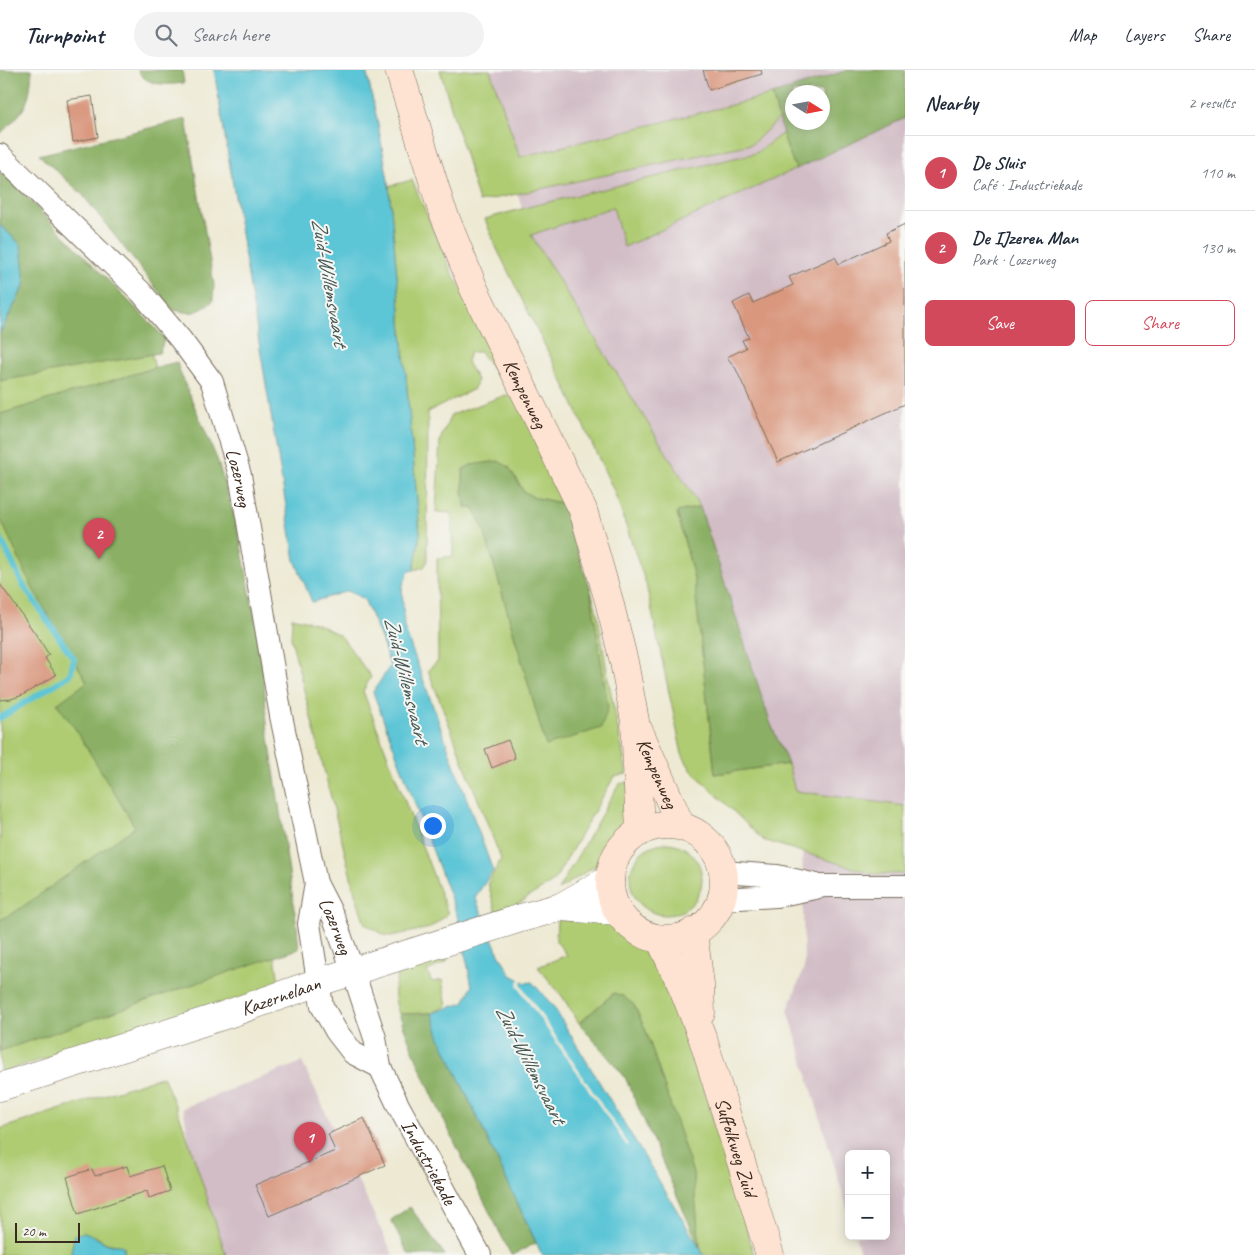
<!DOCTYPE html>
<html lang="en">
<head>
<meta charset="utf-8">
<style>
	:root { --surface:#fff; --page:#f2f2f3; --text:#1f2937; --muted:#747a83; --line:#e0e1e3; --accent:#d1495b }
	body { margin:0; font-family:Caveat,sans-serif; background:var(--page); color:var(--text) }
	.controls { position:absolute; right:15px; bottom:15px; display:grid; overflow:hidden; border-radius:8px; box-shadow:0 2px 12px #0003 }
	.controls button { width:45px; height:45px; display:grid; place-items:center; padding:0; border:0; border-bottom:1px solid var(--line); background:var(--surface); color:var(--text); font:25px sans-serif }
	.compass { position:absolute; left:785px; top:15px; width:45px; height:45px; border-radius:50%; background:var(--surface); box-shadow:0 2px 12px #0003; rotate:101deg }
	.scale { position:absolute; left:15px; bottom:12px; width:65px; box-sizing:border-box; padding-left:5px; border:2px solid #3b2a1e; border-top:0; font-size:14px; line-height:18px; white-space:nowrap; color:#3b2a1e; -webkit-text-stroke:4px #f6f6f2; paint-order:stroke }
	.you { position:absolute; left:432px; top:755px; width:18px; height:18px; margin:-12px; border:4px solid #fff; border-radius:50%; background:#1a73e8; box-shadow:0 0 0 8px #1a73e833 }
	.badge { display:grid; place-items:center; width:32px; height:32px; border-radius:50%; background:var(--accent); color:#fff; font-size:16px; font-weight:700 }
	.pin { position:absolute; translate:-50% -41px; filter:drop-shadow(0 1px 2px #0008) }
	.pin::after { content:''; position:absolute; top:26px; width:18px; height:15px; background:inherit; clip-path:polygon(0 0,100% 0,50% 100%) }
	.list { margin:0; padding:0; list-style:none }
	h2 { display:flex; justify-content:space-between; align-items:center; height:65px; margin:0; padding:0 20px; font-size:21px }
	h2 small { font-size:16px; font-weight:400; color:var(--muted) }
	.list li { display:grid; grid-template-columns:32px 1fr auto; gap:15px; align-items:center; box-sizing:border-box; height:75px; padding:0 20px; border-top:1px solid var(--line) }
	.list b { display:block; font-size:19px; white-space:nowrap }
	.list p { margin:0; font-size:16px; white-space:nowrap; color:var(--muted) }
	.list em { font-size:16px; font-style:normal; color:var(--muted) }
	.actions { display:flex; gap:10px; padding:15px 20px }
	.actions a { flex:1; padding:11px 0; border:1px solid var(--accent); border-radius:8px; text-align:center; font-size:18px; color:var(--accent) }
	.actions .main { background:var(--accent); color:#fff }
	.icon { flex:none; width:28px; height:28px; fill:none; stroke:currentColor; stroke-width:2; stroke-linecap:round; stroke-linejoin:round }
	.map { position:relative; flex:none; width:905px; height:1185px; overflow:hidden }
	header { display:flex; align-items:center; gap:30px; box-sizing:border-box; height:70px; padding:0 25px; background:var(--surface); border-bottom:1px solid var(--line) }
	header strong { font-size:24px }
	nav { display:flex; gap:28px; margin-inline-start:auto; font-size:18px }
	.search { width:350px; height:45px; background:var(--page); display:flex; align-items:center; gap:12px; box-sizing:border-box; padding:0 18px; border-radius:28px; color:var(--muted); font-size:19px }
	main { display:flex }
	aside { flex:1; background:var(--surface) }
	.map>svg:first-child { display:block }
	.industrial { fill:#d2bdc6; fill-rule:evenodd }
	.green { fill:#afcc73; stroke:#757b48 }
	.forest { fill:#8bb065; stroke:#636d42; fill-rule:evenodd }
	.water { fill:#5bc5d6; stroke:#4b787a }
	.pier { fill:#ede9d3 }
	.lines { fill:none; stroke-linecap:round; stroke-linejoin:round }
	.stream { stroke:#5bc5d6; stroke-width:6 }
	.building { fill:#d9977e }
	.minor-casing { stroke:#796d5d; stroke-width:24 }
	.tertiary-casing { stroke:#796d5d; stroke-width:29 }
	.secondary-casing { stroke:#796d5d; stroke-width:29 }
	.minor { stroke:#fff; stroke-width:22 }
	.tertiary { stroke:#fff; stroke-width:28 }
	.secondary { stroke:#fee3d2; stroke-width:28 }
	.labels { text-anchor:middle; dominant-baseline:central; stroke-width:4; stroke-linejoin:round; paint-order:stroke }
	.street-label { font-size:20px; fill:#3b2a1e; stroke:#f6f6f2 }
	.water-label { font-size:21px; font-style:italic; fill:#455855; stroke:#f6f6f2 }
</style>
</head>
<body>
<header>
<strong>Turnpoint</strong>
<div class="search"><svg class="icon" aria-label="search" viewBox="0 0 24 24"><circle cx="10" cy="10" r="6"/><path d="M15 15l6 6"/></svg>Search here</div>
<nav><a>Map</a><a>Layers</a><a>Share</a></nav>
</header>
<main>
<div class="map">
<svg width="905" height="1185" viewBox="0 0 905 1185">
	<rect width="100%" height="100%" fill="#f6f6f2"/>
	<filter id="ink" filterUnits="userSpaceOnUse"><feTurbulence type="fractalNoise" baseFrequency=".02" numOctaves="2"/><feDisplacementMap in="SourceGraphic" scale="10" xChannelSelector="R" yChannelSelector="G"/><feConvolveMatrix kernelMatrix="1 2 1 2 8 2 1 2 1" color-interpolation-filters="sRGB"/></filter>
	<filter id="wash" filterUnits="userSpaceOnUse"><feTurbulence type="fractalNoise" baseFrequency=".0096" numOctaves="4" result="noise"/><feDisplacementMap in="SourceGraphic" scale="20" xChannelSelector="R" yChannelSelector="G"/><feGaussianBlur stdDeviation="1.12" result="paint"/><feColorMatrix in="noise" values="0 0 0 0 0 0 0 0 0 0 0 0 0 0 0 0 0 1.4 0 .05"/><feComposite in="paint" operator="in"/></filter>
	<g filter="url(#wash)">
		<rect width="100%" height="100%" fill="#ede9d3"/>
		<!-- industrial -->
		<g class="industrial">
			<path d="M478,0h427v1185h-44l-6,-19h31v-82h-37v61l-61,-205 16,-42 -2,-131 -271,-601zM792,22h30v30h-30z"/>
			<path d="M302,992l91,193h-182l-28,-147z"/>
		</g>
		<!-- green -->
		<g class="green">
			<path d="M440,0h50l30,87 252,-62 7,24 -27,25 -273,58z"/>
			<path d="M783,63l4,15 9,21 -172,78 -11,-40 -82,28 169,272 -23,6 17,65 21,196 73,-10 7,27 110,15v68h-32l-110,-34 -72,-70 -9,-16 -36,-170 -32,-93 -49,-105 -69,-139 -11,-28 47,-13 224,-53z"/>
			<path d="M412,110l40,93 19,31 35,70 -7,3 -19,-25h-10l-3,10 10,18 -3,9 -46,23 -1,150 -3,5 -10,3 6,-36 -31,-348z"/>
			<path d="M0,126l149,147 99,433 32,213 -280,83z"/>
			<path d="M506,325l13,4 42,104 -28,-6 -10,-6 -7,-14 -42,32 10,21 62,216 62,-38 -18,-121 8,29 10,62 19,96 -13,3 -60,104 -57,36 -9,-34 13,-24 -73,-189 10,-9 -1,-103 16,-2 -2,-43 -15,-1 4,-72 11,-25z"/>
			<path d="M292,547l24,6 25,13 30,41 -8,14 85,223 -18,14 -39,8 -7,-1 -19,-11 -10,-31 -64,-255z"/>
			<path d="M628,712l2,23 -5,17 -30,44 -37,24 61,-106z"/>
			<circle cx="666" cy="809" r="36"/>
			<path d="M557,850l52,2 40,26 23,33 82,274h-50l-4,-7 -8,-75 -46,-142 -12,-26 -20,-12 -35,30 -17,-27 -24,-29 29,-12 -11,-14z"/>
			<path d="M447,884v8l-20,9 5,11 10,-2 5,26 -15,7 -33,1c-5,-14 -6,-26 -1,-40z"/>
			<path d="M163,1006l21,51 42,128h-102v-8c-5,-3 -7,-2 -13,-3 -7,-1 -11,-5 -17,-9l-20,9 -3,7 2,4h-73v-126z"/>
		</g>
		<!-- forest -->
		<g class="forest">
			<path d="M0,0h32c-3,37 -6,39 -32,64z"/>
			<path d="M138,0h44l2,13c-16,2 -38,4 -46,-13z"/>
			<path d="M848,0h57v48l-109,51 -9,-21 -15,-53zM792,22h30v30h-30z"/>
			<path d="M186,49l28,166 -1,16c-16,13 -21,13 -40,9l-91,-116 -43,-39z"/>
			<path d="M0,100l165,168 -6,15 -159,28v-48l25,-49 -4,-39 -21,-20z"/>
			<path d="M177,292l2,8 38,89 20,66 25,128 5,71 30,203 2,22c-100,32 -199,69 -299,102v-131l15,-8 120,-85 -59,-97 -19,-26 30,-22 -54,-93 -33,-71v-104l160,-48z"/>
			<path d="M498,391l11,6 14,24 10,6 28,6 29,84 18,121 -7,20 -55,18 -62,-216 -10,-21 -9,-2 -2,-17v-21l8,-4z"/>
			<path d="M700,437l70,215 18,42 -73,10 -21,-196 -17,-66z"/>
			<path d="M614,923l9,3 11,9 12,26 47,142 7,75 -75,-171 -46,-54z"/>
			<path d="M432,943l8,25 96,205 -23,12h-2c-39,-79 -82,-158 -112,-241z"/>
			<path d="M410,1137l35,48h-36l-18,-35z"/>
		</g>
		<!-- water -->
		<g class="water">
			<path d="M214,0h152l11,49 12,67 31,348 -6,36 -5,1 -7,16 2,40 89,244 -18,26 22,53 14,25 15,8 6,-1 21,24 151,249h-162l-102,-217 -8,-25 32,-10 8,-17 -15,-71 -84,-223 17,-26 -9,-28 -17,-39 -16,-8 -36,11 -17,-42z"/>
			<path d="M0,155l21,20 4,39 -25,49z"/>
			<path d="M84,1162c10,3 18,11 28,13 5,0 7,-1 12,2v8h-51l-2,-4 4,-16z"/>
		</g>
		<!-- pier -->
		<path class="pier" d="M521,907l2,2 -2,6 108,160 -2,1 -110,-161z"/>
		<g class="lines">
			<!-- stream -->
			<path class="stream" d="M0,467l22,46 52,76 -4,16 -70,43"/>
		</g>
		<g id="blocks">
			<!-- building -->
			<g class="building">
				<path d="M703,0h58l1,4 -53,16z"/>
				<path d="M92,26l6,41 -25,5 -6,-42z"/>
				<path d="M905,154v180l-127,58 -42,-93 -9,-12 19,-9 -4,-8 7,-2 -16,-35 16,-8 4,8 40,-18 -4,-8 46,-20 4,7 50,-23 -3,-8z"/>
				<path d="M0,514l39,55 10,16 -4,3 11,17 -33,20 -12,4 -11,1z"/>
				<path d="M508,670l7,18 -23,10 -7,-19z"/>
				<path d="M364,1048l21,47 -116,51 -14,-31 80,-34 -7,-17z"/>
				<path d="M127,1096l3,10 32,-10 8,25 -21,7 -2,-7 -69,23 -11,-37 25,-8 3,7z"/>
			</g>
		</g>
	</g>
	<g filter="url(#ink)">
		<use href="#blocks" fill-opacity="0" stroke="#796d5d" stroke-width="1"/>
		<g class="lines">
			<defs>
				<g id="minor">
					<path id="s1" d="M0,85l141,137 40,48 31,42 28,93 41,241 35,167 18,35 19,53 22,67 5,29 18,38 82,150"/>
					<path d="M724,802l53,4 39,9"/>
					<path d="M316,813l-7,41 13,82 14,25 17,22 27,14"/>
					<path d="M722,829l54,-3 48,-10h81"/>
				</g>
				<g id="tertiary">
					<path d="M561,837l57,4"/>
					<path id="s2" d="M0,1017l225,-72 94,-33 202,-64 40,-11 49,-28"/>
				</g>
				<g id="secondary">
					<path id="s3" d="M399,0l42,137 33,82 109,221 26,91 15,61 11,59 5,110"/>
					<path id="s4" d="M639,661l42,95"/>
					<circle cx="667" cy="812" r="57"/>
					<path d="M693,862l7,53 1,28"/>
					<path id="s5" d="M660,869l23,49 20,51 67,216"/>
				</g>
			</defs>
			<!-- minor casing -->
			<use href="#minor" class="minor-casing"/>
			<!-- tertiary casing -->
			<use href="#tertiary" class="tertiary-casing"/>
			<!-- secondary casing -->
			<use href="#secondary" class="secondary-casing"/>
			<!-- minor -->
			<use href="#minor" class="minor"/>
			<!-- tertiary -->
			<use href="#tertiary" class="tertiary"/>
			<!-- secondary -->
			<use href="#secondary" class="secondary"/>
		</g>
	</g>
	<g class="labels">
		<!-- street labels -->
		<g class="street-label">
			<text stroke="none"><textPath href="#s3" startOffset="348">Kempenweg</textPath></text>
			<text stroke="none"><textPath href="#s1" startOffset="411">Lozerweg</textPath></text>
			<text stroke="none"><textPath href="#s4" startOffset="46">Kempenweg</textPath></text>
			<text stroke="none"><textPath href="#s1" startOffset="871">Lozerweg</textPath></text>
			<text stroke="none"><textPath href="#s2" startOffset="295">Kazernelaan</textPath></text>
			<text stroke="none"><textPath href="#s5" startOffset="222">Suffolkweg Zuid</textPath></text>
			<text stroke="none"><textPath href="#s1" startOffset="1126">Industriekade</textPath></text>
		</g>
		<!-- water labels -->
		<g class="water-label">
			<text transform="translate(330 212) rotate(80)">Zuid-Willemsvaart</text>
			<text transform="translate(407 610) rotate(76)">Zuid-Willemsvaart</text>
			<text transform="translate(531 994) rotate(63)">Zuid-Willemsvaart</text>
		</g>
	</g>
</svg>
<div class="controls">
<button>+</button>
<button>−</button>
</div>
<svg class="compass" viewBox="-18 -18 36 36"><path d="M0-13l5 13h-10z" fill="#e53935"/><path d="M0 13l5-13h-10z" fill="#747a83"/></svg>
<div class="scale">20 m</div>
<div class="you"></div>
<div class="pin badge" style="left:310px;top:1093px">1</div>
<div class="pin badge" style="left:99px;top:489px">2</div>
</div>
<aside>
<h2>Nearby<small>2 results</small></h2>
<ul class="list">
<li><span class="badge">1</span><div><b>De Sluis</b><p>Café · Industriekade</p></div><em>110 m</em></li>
<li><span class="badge">2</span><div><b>De IJzeren Man</b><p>Park · Lozerweg</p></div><em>130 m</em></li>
</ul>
<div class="actions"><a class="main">Save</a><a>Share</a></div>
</aside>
</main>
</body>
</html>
